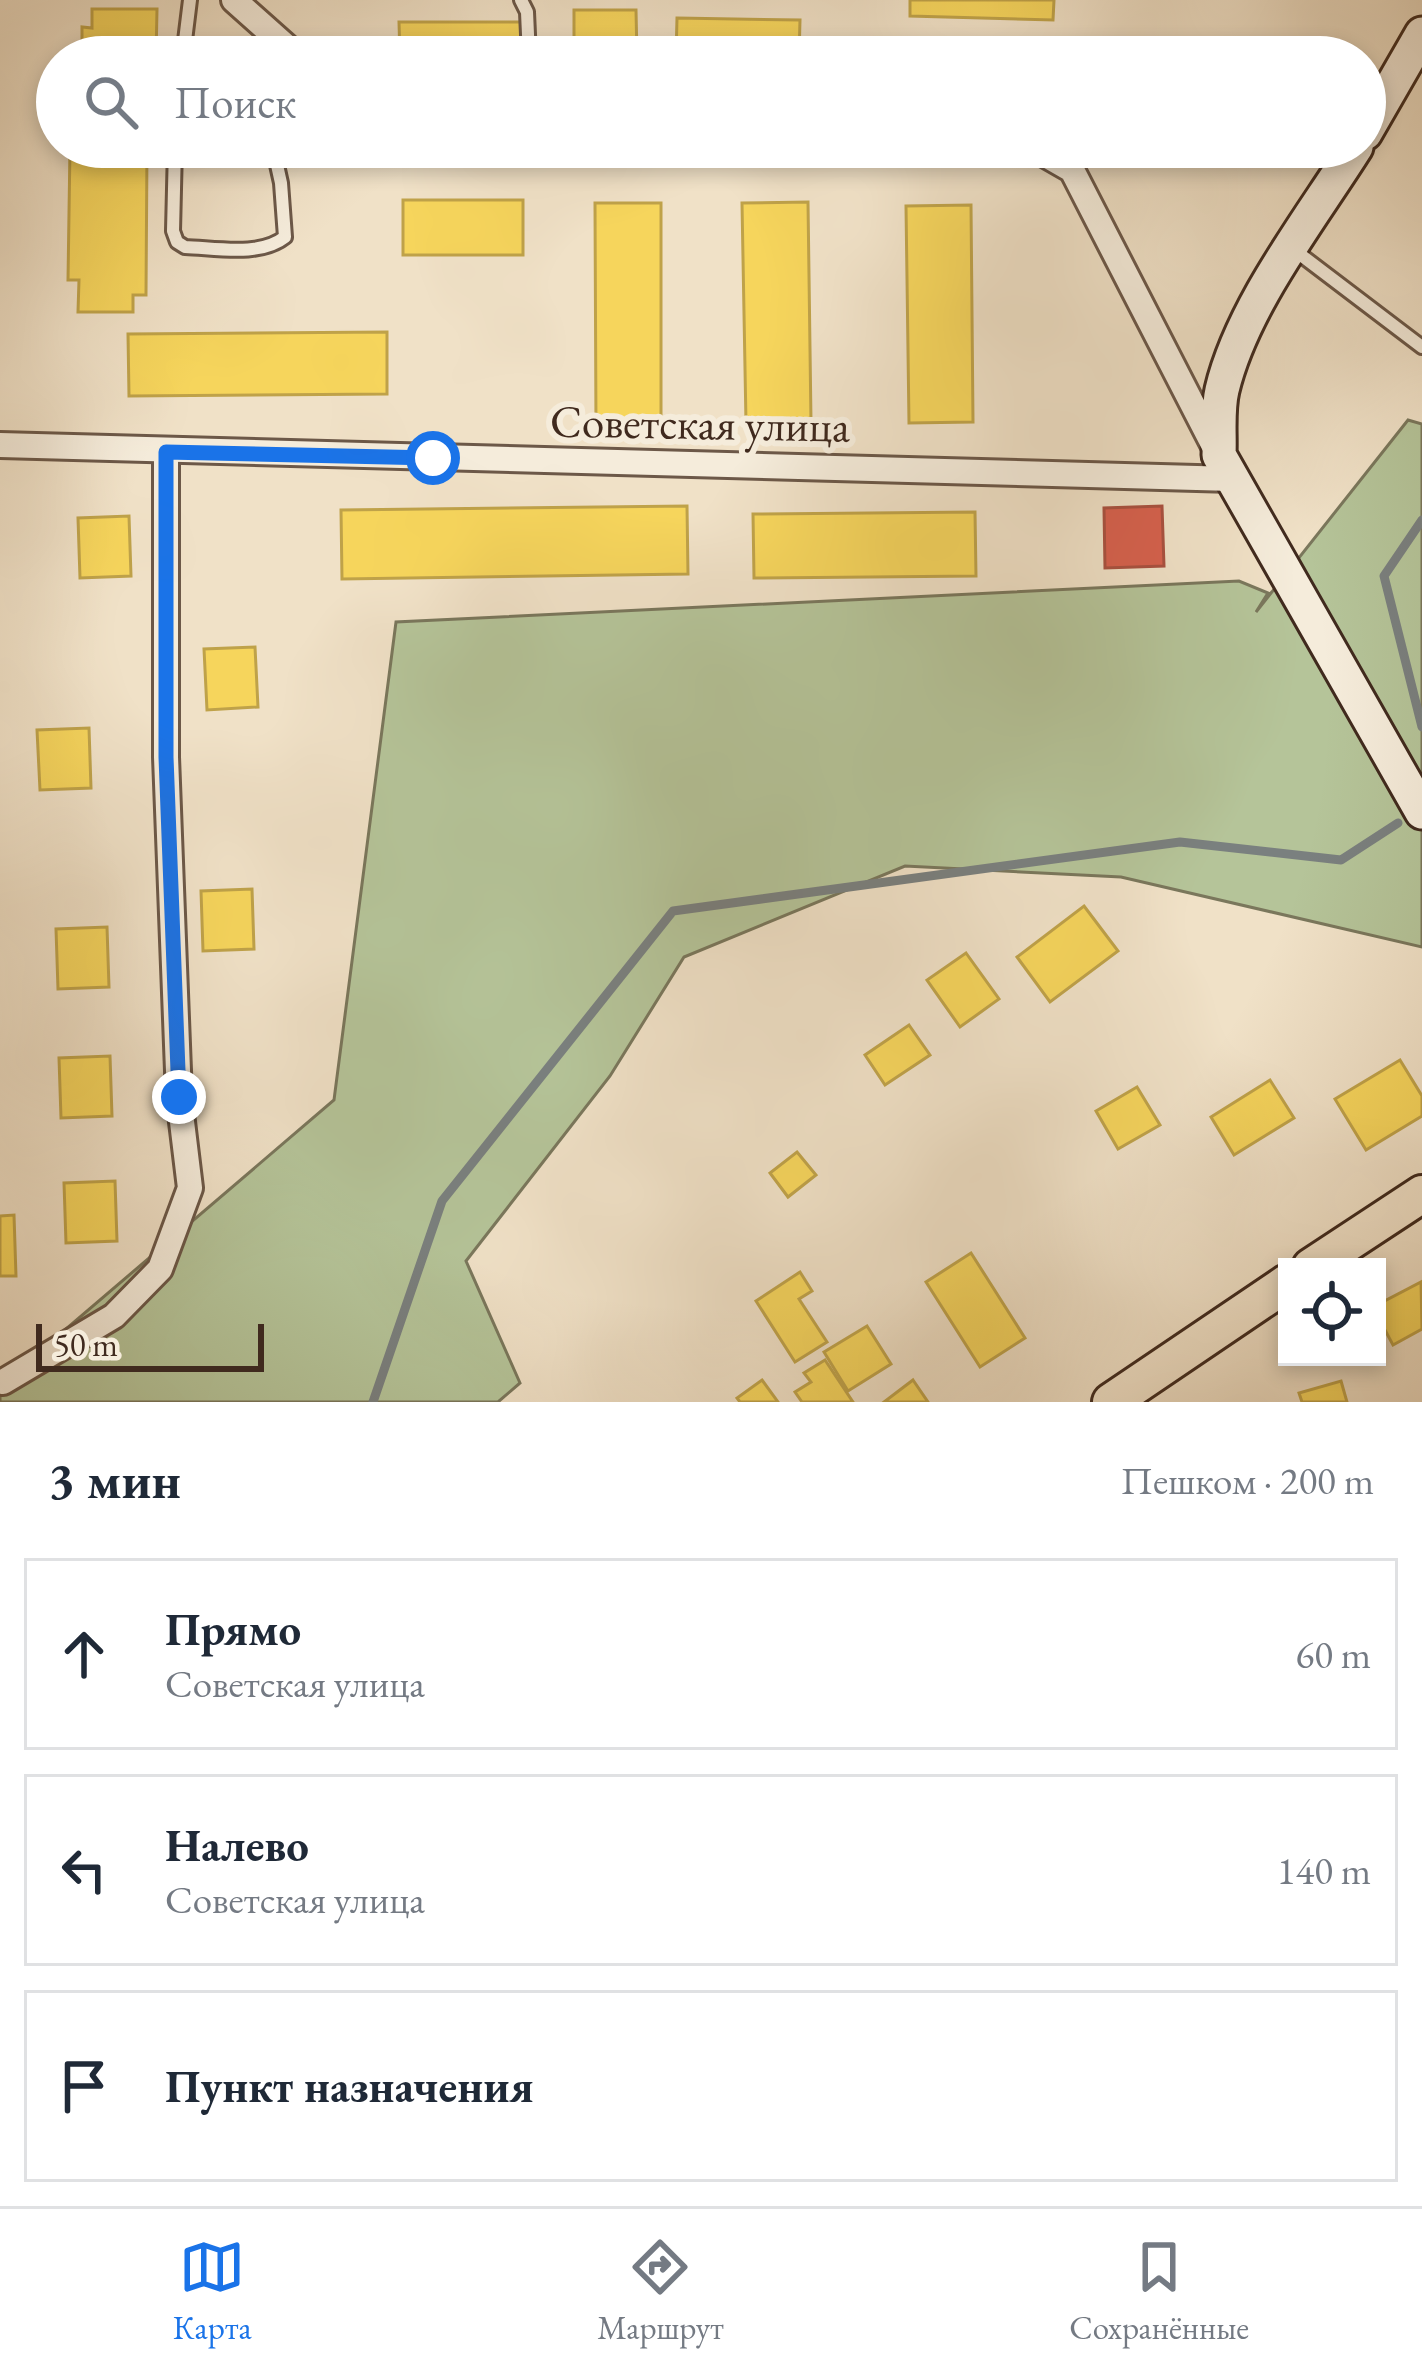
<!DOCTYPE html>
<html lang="ru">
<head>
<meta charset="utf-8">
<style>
	:root { --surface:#fff; --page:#f2f2f3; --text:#1f2937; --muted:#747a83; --line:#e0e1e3; --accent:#1a73e8 }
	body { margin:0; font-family:"EB Garamond",serif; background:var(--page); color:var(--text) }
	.controls { position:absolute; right:36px; bottom:36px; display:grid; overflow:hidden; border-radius:0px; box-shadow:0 6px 18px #0003 }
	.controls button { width:108px; height:108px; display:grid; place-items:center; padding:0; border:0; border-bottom:3px solid var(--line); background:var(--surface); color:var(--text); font:60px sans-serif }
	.scale { position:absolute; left:36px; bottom:30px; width:228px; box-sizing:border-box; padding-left:12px; border:6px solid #402a1e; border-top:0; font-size:33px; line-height:42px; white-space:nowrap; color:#402a1e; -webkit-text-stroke:9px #f5ecdb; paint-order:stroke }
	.stop { position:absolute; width:36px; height:36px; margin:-27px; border:9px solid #1a73e8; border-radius:50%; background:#fff }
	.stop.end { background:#1a73e8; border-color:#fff; box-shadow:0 3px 12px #0008 }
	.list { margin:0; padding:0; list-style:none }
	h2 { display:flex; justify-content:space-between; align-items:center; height:156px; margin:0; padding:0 48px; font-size:51px }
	h2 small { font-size:39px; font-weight:400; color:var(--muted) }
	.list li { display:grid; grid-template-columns:78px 1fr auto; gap:36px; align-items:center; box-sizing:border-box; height:192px; margin:0 24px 24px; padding:0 24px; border:3px solid var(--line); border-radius:0px }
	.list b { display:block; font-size:45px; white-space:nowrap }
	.list p { margin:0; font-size:39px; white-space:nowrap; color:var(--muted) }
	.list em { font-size:39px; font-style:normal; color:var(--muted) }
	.icon { flex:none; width:66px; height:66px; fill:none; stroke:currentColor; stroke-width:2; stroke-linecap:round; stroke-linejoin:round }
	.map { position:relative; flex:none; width:1422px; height:1402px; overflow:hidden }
	.search { position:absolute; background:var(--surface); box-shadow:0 6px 18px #0003; left:36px; right:36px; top:36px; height:132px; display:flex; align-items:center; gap:30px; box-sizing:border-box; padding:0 42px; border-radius:66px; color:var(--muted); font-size:45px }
	.sheet { height:804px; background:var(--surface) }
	nav { display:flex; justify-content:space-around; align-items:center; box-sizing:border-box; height:168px; border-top:3px solid var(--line); background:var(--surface); font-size:33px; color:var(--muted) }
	nav a { display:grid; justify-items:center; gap:6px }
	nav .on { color:var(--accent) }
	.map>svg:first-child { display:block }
	.green { fill:#b5c499; stroke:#7a775c; stroke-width:3 }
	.homes { fill:#f6d55c; stroke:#bfa249; stroke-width:3 }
	.shops { fill:#d6604d; stroke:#a9503f; stroke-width:3 }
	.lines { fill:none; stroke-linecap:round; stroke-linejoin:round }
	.stream { stroke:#7a807f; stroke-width:9 }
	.lane-casing { stroke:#6c5848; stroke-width:18 }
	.street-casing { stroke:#6c5848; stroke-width:30 }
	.secondary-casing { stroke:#402a1e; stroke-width:39 }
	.primary-casing { stroke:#402a1e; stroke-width:42 }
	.lane { stroke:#f5ecdb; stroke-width:12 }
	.street { stroke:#f5ecdb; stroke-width:24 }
	.secondary { stroke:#f5ecdb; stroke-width:33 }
	.primary { stroke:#f0e1c7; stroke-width:36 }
	.route { stroke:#1a73e8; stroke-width:15 }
	.labels { text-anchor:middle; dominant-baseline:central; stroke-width:12; stroke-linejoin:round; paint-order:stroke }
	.street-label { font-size:45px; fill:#402a1e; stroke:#f5ecdb }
</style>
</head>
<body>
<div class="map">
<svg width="1422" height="1402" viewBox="0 0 1422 1402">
	<rect width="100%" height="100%" fill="#f0e1c7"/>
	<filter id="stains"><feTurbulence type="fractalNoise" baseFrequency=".00167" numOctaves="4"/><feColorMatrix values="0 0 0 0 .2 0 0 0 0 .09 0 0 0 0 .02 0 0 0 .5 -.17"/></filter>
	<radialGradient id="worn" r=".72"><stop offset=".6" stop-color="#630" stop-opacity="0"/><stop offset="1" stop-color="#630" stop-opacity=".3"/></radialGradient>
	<!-- green -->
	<path class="green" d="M1408,420l14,4v523l-301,-70 -216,-11 -221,91 -74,119 -144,185 54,122 -22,19h-498v-24l4,4 330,-282 62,-478 843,-41 29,12 -12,19z"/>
	<!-- homes -->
	<g class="homes">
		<path d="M910,0h144l-1,20 -143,-4z"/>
		<path d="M92,9h65l-1,48h-74v-30l10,1z"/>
		<path d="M574,10h62l1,47h-63z"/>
		<path d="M677,18l123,2 -1,37h-123z"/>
		<path d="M399,22h122v35h-121z"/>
		<path d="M70,147h77l-1,148h-13v17h-55l1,-32h-11z"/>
		<rect x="403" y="200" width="120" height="55"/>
		<path d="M808,202l3,220 -65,1 -4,-220z"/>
		<path d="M595,203h66v227h-65z"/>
		<path d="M971,205l2,217 -64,1 -3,-217z"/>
		<path d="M387,332v62l-258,2 -1,-62z"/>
		<path d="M687,506l1,68 -346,5 -1,-69z"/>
		<path d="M975,512l1,64 -222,2 -1,-64z"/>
		<path d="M129,516l2,60 -51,2 -2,-60z"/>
		<path d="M255,647l3,60 -51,3 -3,-61z"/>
		<path d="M89,728l2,60 -51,2 -3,-60z"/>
		<path d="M252,889l2,60 -51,2 -2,-60z"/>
		<path d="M1084,906l34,45 -68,51 -33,-45z"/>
		<path d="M107,927l2,60 -51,2 -2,-60z"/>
		<path d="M966,953l33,46 -39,28 -33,-47z"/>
		<path d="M909,1025l21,30 -45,30 -20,-30z"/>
		<path d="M110,1056l2,60 -51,2 -2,-60z"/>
		<path d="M1400,1060l22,36v20l-56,34 -31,-51z"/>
		<path d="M1270,1080l24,38 -60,37 -23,-38z"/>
		<path d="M1137,1087l23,38 -42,24 -22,-38z"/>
		<path d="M797,1152l19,23 -28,22 -18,-24z"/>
		<path d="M115,1181l2,60 -51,2 -2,-60z"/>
		<path d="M14,1215l2,61h-16v-60z"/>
		<path d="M971,1253l54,85 -45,29 -54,-85z"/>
		<path d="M800,1272l12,19 -13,8 28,43 -32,20 -39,-61z"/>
		<path d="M1421,1282l1,47 -29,16 -16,-30v-10z"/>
		<path d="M867,1326l24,38 -43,27 -24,-39z"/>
		<path d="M825,1360l28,42h-51l-7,-10 16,-10 -7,-9z"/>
		<path d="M762,1380l16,22h-38l-3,-4z"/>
		<path d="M913,1380l15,22h-44z"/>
		<path d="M1341,1381l6,21h-45l-3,-9z"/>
	</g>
	<!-- shops -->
	<path class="shops" d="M1162,506l2,60 -59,2 -1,-60z"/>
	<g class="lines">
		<!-- stream -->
		<g class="stream">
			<path d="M1422,520l-38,56 38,151"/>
			<path d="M373,1402l69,-201 231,-290 507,-69 161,18 57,-37"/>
		</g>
		<defs>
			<g id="lane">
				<path d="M521,0l6,12 2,45"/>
				<path d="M183,57l7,-57"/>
				<path d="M175,147l-2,84 4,11 8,5c31,1 75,10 100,-10l-4,-54 -8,-36"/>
				<path d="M1293,249l129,98"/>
			</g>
			<g id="street">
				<path d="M234,0l64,57"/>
				<path d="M1032,147l40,23 145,282"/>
				<path d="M0,445l1233,34"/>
				<path d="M3,1382l111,-66 46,-47 30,-81 -11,-91 -13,-340v-305"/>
			</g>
			<g id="secondary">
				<path d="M1365,133l57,-99"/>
				<path d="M1356,147c-46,73 -114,159 -134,243 -5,21 -2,45 -3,65l203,357"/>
			</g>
			<g id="primary">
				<path d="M1311,1267l111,-73"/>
				<path d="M1111,1402l176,-119"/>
			</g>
		</defs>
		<!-- lane casing -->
		<use href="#lane" class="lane-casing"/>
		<!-- street casing -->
		<use href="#street" class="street-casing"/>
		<!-- secondary casing -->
		<use href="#secondary" class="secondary-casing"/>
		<!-- primary casing -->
		<use href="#primary" class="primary-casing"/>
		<!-- lane -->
		<use href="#lane" class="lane"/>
		<!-- street -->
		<use href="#street" class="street"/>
		<!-- secondary -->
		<use href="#secondary" class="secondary"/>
		<!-- primary -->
		<use href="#primary" class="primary"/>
	</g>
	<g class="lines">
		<!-- route -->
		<path class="route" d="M179,1097l-13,-340v-305l267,6"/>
	</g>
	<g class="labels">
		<!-- street labels -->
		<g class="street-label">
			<text transform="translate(700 423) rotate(1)">Советская улица</text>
		</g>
	</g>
	<rect width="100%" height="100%" filter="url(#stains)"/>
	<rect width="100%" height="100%" fill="url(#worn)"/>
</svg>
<div class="controls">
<button><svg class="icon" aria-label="locate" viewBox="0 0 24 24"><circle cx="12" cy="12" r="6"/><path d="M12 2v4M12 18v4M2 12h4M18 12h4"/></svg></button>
</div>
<div class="scale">50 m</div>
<div class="stop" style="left:433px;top:458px"></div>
<div class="stop end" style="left:179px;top:1097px"></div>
<div class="search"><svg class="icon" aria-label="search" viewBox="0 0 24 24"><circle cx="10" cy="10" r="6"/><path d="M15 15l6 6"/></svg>Поиск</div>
</div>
<section class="sheet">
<h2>3 мин<small>Пешком · 200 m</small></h2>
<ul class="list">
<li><svg class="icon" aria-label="ahead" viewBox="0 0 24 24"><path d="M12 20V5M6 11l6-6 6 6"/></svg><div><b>Прямо</b><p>Советская улица</p></div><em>60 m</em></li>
<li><svg class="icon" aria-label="left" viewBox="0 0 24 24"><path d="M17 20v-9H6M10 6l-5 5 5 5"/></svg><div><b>Налево</b><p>Советская улица</p></div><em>140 m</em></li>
<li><svg class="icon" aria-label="arrive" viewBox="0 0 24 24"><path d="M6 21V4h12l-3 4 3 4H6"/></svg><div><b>Пункт назначения</b></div></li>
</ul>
</section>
<nav>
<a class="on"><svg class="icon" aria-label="map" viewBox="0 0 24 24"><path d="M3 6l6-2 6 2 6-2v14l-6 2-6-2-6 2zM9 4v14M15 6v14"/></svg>Карта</a>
<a><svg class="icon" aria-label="directions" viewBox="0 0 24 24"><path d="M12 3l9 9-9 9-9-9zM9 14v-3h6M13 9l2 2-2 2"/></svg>Маршрут</a>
<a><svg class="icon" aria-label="saved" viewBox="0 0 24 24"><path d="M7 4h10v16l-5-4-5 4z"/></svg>Сохранённые</a>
</nav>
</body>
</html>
